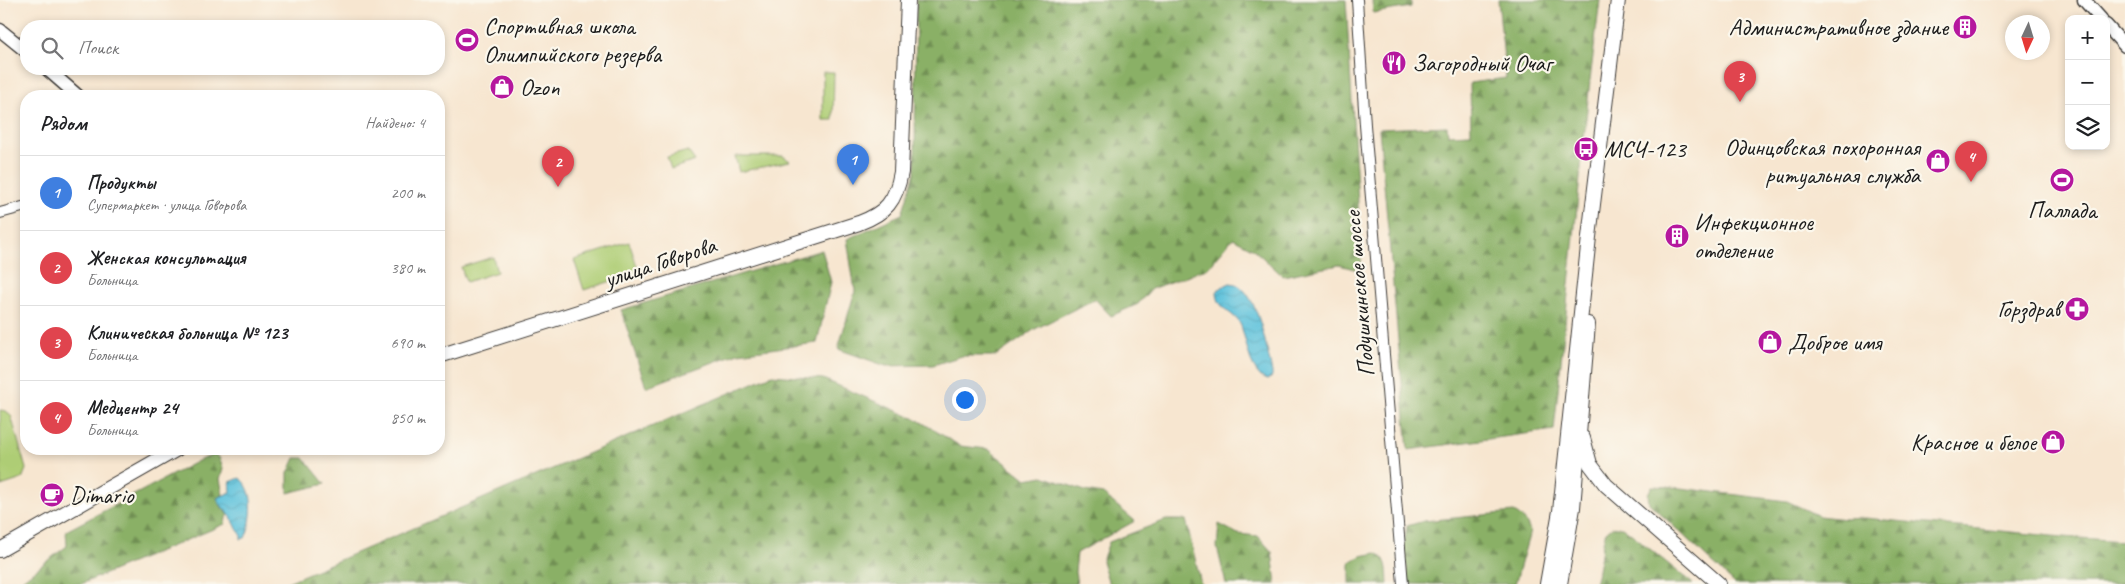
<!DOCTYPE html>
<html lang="ru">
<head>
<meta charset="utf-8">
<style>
	:root { --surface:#fff; --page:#f6f6f6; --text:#202124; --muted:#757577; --line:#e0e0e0; --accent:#7c3aed }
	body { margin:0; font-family:Caveat,sans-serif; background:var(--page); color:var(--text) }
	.controls { position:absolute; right:15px; top:15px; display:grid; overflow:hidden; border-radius:10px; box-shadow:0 2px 8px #0003 }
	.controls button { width:45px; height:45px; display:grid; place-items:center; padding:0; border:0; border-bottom:1px solid var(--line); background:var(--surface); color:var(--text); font:25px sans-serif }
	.compass { position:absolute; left:2005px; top:15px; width:45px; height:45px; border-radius:50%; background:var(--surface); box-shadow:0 2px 8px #0003; rotate:184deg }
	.you { position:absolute; left:964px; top:399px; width:18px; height:18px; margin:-12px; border:4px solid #fff; border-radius:50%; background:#1a73e8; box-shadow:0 0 0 8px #1a73e833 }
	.badge { display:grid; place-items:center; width:32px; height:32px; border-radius:50%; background:var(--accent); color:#fff; font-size:16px; font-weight:700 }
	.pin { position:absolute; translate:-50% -41px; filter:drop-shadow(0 1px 2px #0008) }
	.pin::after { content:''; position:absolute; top:26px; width:18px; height:15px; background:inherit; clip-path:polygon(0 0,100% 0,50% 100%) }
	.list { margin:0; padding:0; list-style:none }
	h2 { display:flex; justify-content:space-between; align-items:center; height:65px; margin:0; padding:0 20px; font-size:21px }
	h2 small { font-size:16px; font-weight:400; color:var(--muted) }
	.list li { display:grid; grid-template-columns:32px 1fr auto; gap:15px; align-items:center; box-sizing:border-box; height:75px; padding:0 20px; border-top:1px solid var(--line) }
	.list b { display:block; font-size:19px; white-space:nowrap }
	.list p { margin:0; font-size:16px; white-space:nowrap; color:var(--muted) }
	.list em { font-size:16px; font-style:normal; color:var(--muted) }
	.icon { flex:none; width:28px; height:28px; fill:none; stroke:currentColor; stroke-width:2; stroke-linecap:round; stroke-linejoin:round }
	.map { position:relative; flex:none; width:2125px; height:584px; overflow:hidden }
	.search { position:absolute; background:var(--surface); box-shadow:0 2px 8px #0003; left:20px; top:20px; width:425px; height:55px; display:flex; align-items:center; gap:12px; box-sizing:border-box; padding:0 18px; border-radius:20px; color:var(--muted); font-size:19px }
	.panel { position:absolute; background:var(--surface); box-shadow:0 2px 8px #0003; left:20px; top:90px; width:425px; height:365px; border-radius:20px }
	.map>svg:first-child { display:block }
	.green { fill:#aecd75; stroke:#657448 }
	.forest { fill:url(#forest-firs); stroke:#536641 }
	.water { fill:url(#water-waves); stroke:#3d6f7c }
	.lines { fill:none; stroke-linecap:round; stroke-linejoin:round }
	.minor-casing { stroke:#3d3a37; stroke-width:12 }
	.tertiary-casing { stroke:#3d3a37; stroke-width:15 }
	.secondary-casing { stroke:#3d3a37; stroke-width:16 }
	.minor { stroke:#fff; stroke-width:10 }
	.tertiary { stroke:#fff; stroke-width:12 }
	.secondary { stroke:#fff; stroke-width:14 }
	.labels { text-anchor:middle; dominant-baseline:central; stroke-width:4.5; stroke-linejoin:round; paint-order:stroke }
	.poi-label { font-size:24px; fill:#1c1c1c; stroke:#fbf7ec; text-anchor:start }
	.street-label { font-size:24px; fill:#1c1c1c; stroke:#fbf7ec }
</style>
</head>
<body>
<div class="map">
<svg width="2125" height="584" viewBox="0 0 2125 584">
	<defs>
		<pattern id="forest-firs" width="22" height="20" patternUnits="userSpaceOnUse" patternTransform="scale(1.25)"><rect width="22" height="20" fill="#8ab066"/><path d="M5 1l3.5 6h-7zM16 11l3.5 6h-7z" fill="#708e53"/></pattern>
		<pattern id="water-waves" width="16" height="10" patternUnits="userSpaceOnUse" patternTransform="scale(1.25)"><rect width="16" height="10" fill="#5ec2dc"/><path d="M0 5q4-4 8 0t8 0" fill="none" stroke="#51a6bc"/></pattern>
	</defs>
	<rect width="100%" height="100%" fill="#fbf7ec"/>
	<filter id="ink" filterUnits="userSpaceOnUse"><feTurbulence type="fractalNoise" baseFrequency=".02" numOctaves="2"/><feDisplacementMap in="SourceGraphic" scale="10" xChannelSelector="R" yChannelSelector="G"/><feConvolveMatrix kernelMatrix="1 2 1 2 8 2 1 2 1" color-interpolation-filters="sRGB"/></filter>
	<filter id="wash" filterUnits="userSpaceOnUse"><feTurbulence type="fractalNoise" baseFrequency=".0096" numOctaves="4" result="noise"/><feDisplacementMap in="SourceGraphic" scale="20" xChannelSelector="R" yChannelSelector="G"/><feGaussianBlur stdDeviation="1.12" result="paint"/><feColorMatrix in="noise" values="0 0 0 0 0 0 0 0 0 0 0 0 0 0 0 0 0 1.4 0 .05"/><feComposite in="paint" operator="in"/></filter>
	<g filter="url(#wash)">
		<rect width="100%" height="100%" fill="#f7e6d0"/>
		<!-- green -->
		<g class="green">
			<path d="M823,72h11l-1,48h-10z"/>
			<path d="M688,151l7,10 -24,8 -4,-12z"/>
			<path d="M735,156h48l7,5 -51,11z"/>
			<path d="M629,242l10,30 -55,18 -10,-30z"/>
			<path d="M493,257l4,15 -31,10 -5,-15z"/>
			<path d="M0,410l6,1 5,4 15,54 -4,10 -21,7z"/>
		</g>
		<!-- forest -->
		<g class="forest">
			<path d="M916,0h430l16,271 -23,-6 -56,11 -31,-28 -19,-10 -25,30 -57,21 -13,15 -27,12 -16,-17 -60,30 -39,27h-34l-29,9 -47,1 -48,-17 17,-58 -8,-52 55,-25 13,-42z"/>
			<path d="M1372,0h39v7l-38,6z"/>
			<path d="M1498,0h102l-10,80 -36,350 -146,20 -29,-321 68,-3 1,9 23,-1 -1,-51 36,-5z"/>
			<path d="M822,250l9,32 -14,61 -79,10 -92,34 -25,-77z"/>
			<path d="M772,375l51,4 95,41 42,26 28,3 38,30 17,-3 42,15 18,3 32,27 -58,32 -2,19 2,12h-794z"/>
			<path d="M214,455l5,2 4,12 -3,10 3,16 -6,3 6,11 6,6 -3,3 -1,6 -144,60h-57l-2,-4 45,-34 -1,-15 134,-71z"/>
			<path d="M295,458h9l21,26 -37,9v-20z"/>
			<path d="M1652,486l20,1 115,14 32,15 27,3 19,-1 198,19 62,4v43h-390l-86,-81 -1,-9z"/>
			<path d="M1514,512c9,5 13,10 16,20l-15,52h-107l-4,-40 3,-18 17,-5z"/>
			<path d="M1166,520h20l15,64h-92l-7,-23 7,-19z"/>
			<path d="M1219,524l19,10 20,2 14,16 4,32h-50l-9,-37z"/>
			<path d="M1612,527h10l7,5 64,52h-98c3,-9 8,-47 11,-52 2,-2 4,-3 6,-5z"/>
			<path d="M1376,553c13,5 11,19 12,31h-38v-22l11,-6z"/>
		</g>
		<!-- water -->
		<g class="water">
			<path d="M1230,283c27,0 37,69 42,89v5l-5,3c-17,-5 -20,-38 -26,-54 -6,-15 -23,-14 -24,-34l3,-4z"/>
			<path d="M240,478c2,3 6,6 7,9 8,14 4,38 -2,51l-4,1v-5c-5,-5 -5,-9 -9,-15 -4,-8 -12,-12 -15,-21l14,-6 -1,-10z"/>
		</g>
	</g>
	<g filter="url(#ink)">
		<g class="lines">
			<defs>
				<g id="minor">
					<path d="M1357,0l8,125 38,459"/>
					<path d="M0,213l26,-7"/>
				</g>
				<g id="tertiary">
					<path d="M2084,0l17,19"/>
					<path d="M2106,25l19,21"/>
					<path d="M0,30l26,21"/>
					<path d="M47,69l31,27"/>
				</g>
				<g id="secondary">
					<path d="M439,356l420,-133c27,-10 37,-22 42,-51l7,-172"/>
					<path d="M1583,438l7,26 16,21 113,99"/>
					<path d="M0,550l177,-101"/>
					<path d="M1547,584l13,-73 29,-274 29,-237"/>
					<path d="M1560,584l13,-76 15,-184"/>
				</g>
			</defs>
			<!-- minor casing -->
			<use href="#minor" class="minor-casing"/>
			<!-- tertiary casing -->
			<use href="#tertiary" class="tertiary-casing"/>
			<!-- secondary casing -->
			<use href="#secondary" class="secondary-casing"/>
			<!-- minor -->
			<use href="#minor" class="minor"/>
			<!-- tertiary -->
			<use href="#tertiary" class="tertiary"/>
			<!-- secondary -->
			<use href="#secondary" class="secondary"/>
		</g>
	</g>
	<!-- icons -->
	<defs>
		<symbol id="building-disc" viewBox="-11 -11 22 22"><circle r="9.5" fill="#b5179e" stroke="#fbf7ec"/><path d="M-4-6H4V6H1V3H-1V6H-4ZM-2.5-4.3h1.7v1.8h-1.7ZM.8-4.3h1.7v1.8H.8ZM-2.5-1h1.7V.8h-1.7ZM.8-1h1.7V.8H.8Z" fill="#fff"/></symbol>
		<symbol id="stadium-disc" viewBox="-11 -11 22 22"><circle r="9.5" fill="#b5179e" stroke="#fbf7ec"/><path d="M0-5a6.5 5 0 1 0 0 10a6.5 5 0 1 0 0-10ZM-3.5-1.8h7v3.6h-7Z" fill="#fff"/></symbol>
		<symbol id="restaurant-disc" viewBox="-11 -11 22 22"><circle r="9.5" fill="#b5179e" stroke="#fbf7ec"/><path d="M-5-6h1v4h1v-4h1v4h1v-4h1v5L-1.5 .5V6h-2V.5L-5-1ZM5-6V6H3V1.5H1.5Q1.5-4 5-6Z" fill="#fff"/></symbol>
		<symbol id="shop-disc" viewBox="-11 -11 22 22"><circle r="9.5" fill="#b5179e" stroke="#fbf7ec"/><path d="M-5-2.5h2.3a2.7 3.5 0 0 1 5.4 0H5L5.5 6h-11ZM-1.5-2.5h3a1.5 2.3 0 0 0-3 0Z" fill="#fff"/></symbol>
		<symbol id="bus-disc" viewBox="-11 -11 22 22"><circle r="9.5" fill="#b5179e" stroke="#fbf7ec"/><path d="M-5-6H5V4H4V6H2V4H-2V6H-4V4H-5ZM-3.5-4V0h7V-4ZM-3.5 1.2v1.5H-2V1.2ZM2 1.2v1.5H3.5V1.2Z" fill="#fff"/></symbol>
		<symbol id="pharmacy-disc" viewBox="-11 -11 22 22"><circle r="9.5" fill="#b5179e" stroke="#fbf7ec"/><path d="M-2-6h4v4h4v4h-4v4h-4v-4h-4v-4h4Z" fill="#fff"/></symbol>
		<symbol id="cafe-disc" viewBox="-11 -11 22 22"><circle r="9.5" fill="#b5179e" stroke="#fbf7ec"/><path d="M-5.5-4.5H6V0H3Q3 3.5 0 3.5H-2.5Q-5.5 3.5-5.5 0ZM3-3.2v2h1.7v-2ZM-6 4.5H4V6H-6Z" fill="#fff"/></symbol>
	</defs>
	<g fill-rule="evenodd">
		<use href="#building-disc" x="1951" y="13" width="28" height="28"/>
		<use href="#stadium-disc" x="453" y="26" width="28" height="28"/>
		<use href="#restaurant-disc" x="1380" y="49" width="28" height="28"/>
		<use href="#shop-disc" x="488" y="73" width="28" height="28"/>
		<use href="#bus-disc" x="1572" y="135" width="28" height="28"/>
		<use href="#shop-disc" x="1924" y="147" width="28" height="28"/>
		<use href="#stadium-disc" x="2048" y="166" width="28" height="28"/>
		<use href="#building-disc" x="1663" y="222" width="28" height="28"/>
		<use href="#pharmacy-disc" x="2063" y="295" width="28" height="28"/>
		<use href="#shop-disc" x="1756" y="328" width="28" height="28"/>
		<use href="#shop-disc" x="2039" y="428" width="28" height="28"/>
		<use href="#cafe-disc" x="38" y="481" width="28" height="28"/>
	</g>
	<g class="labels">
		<!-- poi labels -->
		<g class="poi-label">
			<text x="484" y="26">Спортивная школа<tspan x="484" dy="28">Олимпийского резерва</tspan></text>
			<text x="1948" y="27" text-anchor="end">Административное здание</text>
			<text x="1412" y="63">Загородный Очаг</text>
			<text x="520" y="87">Ozon</text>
			<text x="1920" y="147" text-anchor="end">Одинцовская похоронная<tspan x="1920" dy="28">ритуальная служба</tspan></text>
			<text x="1604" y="149">МСЧ-123</text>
			<text x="2062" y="210" text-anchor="middle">Паллада</text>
			<text x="1694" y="222">Инфекционное<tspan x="1694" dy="28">отделение</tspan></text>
			<text x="2060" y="309" text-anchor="end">Горздрав</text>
			<text x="1788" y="342">Доброе имя</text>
			<text x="2036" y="442" text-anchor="end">Красное и белое</text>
			<text x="70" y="495">Dimario</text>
		</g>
		<!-- street labels -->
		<g class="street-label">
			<text transform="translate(660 262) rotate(-18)">улица Говорова</text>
			<text transform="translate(1359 294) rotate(-95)">Подушкинское шоссе</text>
		</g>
	</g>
</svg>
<div class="controls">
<button>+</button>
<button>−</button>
<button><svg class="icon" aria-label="layers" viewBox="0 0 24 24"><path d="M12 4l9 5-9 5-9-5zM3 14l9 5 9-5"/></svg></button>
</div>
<svg class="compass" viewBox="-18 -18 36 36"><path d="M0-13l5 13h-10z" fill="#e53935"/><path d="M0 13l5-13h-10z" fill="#757577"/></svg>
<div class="you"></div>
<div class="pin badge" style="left:853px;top:185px;background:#3f7fe0">1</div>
<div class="pin badge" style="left:558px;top:187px;background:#e0444e">2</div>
<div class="pin badge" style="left:1740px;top:102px;background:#e0444e">3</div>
<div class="pin badge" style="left:1971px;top:182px;background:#e0444e">4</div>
<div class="search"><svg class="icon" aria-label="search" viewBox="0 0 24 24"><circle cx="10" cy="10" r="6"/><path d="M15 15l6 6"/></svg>Поиск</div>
<section class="panel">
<h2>Рядом<small>Найдено: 4</small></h2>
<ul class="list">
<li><span class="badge" style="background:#3f7fe0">1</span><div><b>Продукты</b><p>Супермаркет · улица Говорова</p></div><em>200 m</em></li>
<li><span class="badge" style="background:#e0444e">2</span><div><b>Женская консультация</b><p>Больница</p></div><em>380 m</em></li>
<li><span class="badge" style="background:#e0444e">3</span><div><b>Клиническая больница № 123</b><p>Больница</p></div><em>690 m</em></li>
<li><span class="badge" style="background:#e0444e">4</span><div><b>Медцентр 24</b><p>Больница</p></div><em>850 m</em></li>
</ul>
</section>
</div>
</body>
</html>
